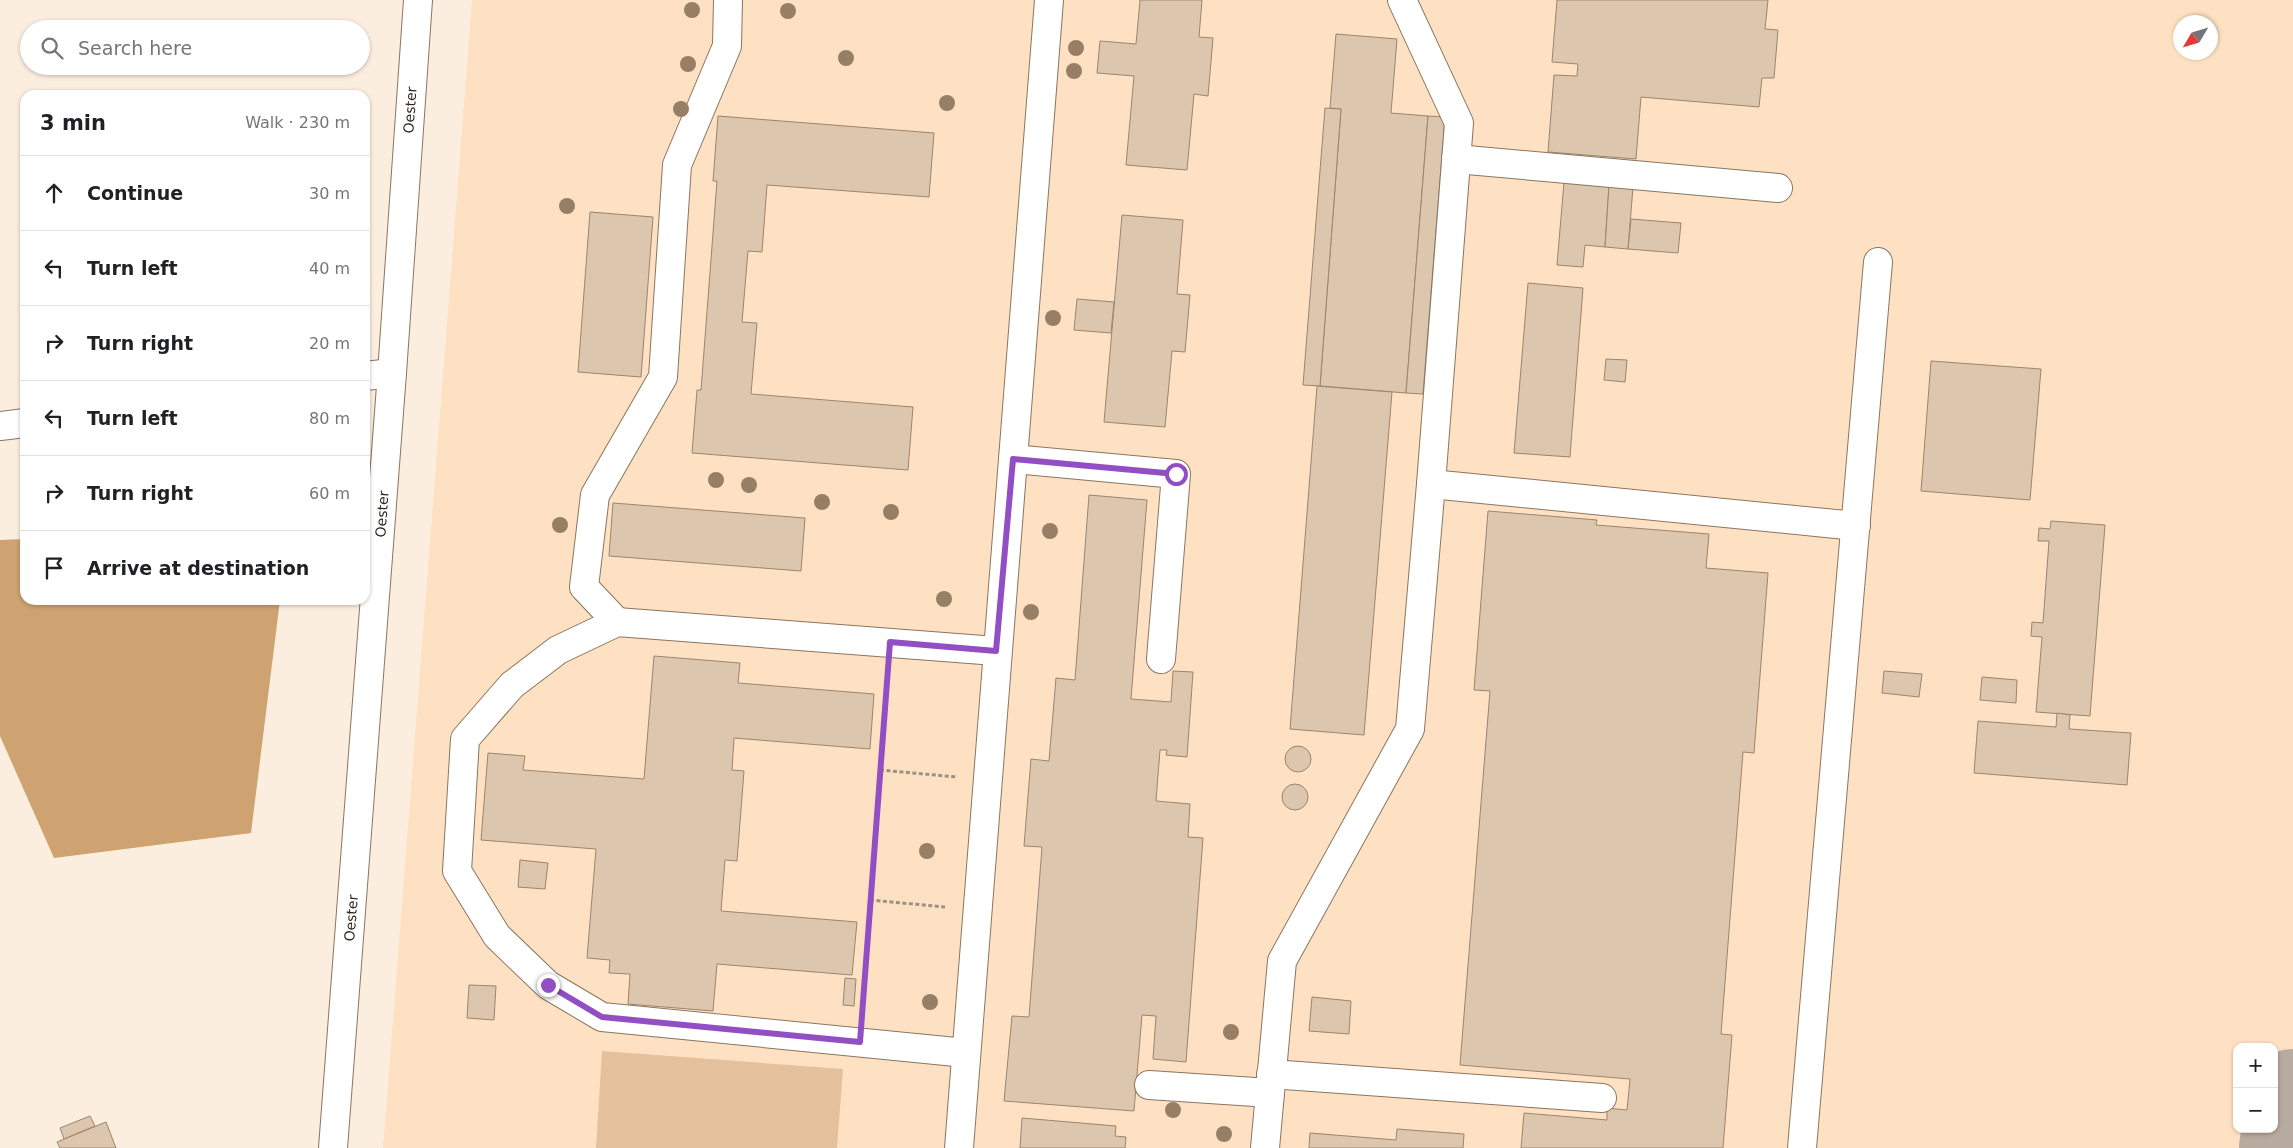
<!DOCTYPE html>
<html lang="en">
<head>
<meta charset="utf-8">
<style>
	:root { --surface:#fff; --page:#f6f6f6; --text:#202124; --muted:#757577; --line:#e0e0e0 }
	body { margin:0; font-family:"DejaVu Sans",sans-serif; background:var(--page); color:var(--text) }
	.controls { position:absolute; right:15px; bottom:15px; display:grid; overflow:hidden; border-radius:10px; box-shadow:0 1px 4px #0004 }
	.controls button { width:45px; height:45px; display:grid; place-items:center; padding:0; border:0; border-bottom:1px solid var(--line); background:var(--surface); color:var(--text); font:25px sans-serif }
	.compass { position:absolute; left:2173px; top:15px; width:45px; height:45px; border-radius:50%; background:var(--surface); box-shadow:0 1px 4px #0004; rotate:232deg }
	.stop { position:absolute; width:15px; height:15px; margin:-11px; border:4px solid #924fc4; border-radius:50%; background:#fff }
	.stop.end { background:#924fc4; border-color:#fff; box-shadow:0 1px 5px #0008 }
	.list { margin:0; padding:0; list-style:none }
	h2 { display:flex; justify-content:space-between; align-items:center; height:65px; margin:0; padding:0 20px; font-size:21px }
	h2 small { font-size:16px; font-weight:400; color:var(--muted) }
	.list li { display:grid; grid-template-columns:32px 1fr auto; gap:15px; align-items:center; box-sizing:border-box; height:75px; padding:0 20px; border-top:1px solid var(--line) }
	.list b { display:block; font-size:19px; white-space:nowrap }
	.list em { font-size:16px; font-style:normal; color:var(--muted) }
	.icon { flex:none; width:28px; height:28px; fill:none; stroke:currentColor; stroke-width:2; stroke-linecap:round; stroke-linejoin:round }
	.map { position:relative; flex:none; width:2293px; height:1148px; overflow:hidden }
	.search { position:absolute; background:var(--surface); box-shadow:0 1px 4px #0004; left:20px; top:20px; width:350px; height:55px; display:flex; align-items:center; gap:12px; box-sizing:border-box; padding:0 18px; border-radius:28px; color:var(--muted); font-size:19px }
	.panel { position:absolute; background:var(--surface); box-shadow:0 1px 4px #0004; left:20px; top:90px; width:350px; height:515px; border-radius:15px }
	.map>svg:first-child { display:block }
	.built { fill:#fee1c2; fill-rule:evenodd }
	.green { fill:#e4c19c }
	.water { fill:#cea271 }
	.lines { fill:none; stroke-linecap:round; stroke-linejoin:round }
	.taxiway { stroke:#b7aa9e; stroke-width:94 }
	.building { fill:#dcc6ae; stroke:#9a856e }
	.minor-casing { stroke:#8a755f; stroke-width:30 }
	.major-casing { stroke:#8a755f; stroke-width:30 }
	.path { stroke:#9c9084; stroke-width:3; stroke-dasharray:4 2.5; stroke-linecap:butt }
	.minor { stroke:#fff; stroke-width:28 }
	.major { stroke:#fff; stroke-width:28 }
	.tree { fill:#967f64 }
	.route { stroke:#924fc4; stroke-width:6 }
	.labels { text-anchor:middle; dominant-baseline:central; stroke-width:4.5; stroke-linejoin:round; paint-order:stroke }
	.street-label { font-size:14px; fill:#2e251c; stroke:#fff }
</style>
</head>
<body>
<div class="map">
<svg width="2293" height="1148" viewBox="0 0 2293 1148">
	<rect width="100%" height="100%" fill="#fceedf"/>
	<!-- built -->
	<path class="built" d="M472,0h1821v1148h-1910zM2180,22h30v30h-30zM2237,1047h37v82h-37z"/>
	<!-- green -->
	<path class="green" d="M602,1051l241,18 -6,79h-241z"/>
	<!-- water -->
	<path class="water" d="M25,539v61h255l-29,233 -197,25 -54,-122v-196z"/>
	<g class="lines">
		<!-- taxiway -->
		<path class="taxiway" d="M2286,1148l7,-52"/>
	</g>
	<!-- building -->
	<g class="building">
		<path d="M1140,0h62l-3,37 14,1 -5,58 -14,-2 -7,76 -61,-5 8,-89 -37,-3 3,-32 36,3z"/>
		<path d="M1557,0h211l-3,29 13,1 -4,48h-12l-3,29 -118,-10 -5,62 -88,-7 6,-77 23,1 1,-12 -26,-2z"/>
		<path d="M1336,34l61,5 -6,74 37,3 -22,277 -86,-7 21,-277 -11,-1z"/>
		<path d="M1325,108l16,1 -21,277 -17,-1z"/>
		<path d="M718,116l216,17 -5,64 -162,-12 -5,67 -14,-1 -6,71 15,1 -6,71 162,13 -5,63 -216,-17 5,-63h4l16,-209h-4z"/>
		<path d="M1428,116l17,1 -22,277 -17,-1z"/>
		<path d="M1564,182l45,3 -4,62 -20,-2 -2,22 -26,-2z"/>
		<path d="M1609,185l24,2 -5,62 -23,-2z"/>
		<path d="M590,212l63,5 -12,160 -63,-5z"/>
		<path d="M1122,215l61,5 -6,74 13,1 -5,57 -13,-1 -7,76 -61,-5z"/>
		<path d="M1631,219l50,4 -3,30 -50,-4z"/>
		<path d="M1528,283l55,5 -13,169 -56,-4z"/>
		<path d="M1077,299l37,3 -3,31 -37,-3z"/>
		<path d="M1606,359l21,1 -2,22 -21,-2z"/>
		<path d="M1931,361l110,8 -11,131 -109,-9z"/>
		<path d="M1317,386l75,6 -28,343 -74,-6z"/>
		<path d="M1089,495l58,5 -16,199 40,3 2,-31 20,1 -6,85 -21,-2 1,-5h-7l-4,51 34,3 -2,33 15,1 -17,224 -33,-3 3,-43 -14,-1 -8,96 -130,-10 8,-85 17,1 13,-170 -18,-1 7,-87 18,2 7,-83 19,2z"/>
		<path d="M613,503l192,15 -4,53 -192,-15z"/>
		<path d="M1488,511l109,9 -1,5 113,9 -3,34 62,5 -14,180 -11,-1 -22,282 11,1 -9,113h-202l3,-35 83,7v-12l20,2 3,-31 -170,-14 30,-374 -16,-1z"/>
		<path d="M2051,521l54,4 -15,191 -54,-4 6,-75 -11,-1 1,-14 11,1 6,-82h-11l1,-13 11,1z"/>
		<path d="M654,656l86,7 -2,20 136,11 -4,55 -136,-11 -2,32 12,1 -7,90 -12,-1 -4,51 136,11 -5,53 -135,-11 -4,47 -85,-7 2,-30 -21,-1 1,-13 -23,-2 9,-109 -115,-9 7,-87 37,3 -2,14 121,9z"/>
		<path d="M1884,671l38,3 -3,23 -37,-4z"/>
		<path d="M1982,677l35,3 -1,23 -36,-3z"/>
		<path d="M2057,713l13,2 -1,14 62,4 -4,52 -153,-12 4,-52 78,6z"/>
		<circle cx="1298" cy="759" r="13"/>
		<circle cx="1295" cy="797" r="13"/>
		<path d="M520,860l28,3 -3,26 -27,-2z"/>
		<path d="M845,978l11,1 -2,27 -11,-1z"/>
		<path d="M469,985l27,1 -2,34 -27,-2z"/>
		<path d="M1312,997l39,4 -2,33 -40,-3z"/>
		<path d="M90,1116l5,10 -31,13 -4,-11z"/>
		<path d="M1022,1118l94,8 -1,10 11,1 -1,11h-105z"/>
		<path d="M106,1122l10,26h-56l-3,-6z"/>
		<path d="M1397,1129l67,5 -1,14h-154l1,-15 86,7z"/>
	</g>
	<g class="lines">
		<defs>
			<g id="minor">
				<path d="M1456,159l322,29"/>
				<path d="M365,376l27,-3"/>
				<path d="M0,426l25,-3"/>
				<path d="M1013,459l163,15 -15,185"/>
				<path d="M1431,484l425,42"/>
				<path d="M617,622l-33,-35 11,-92 68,-118 14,-212 50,-119 1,-46"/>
				<path d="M966,1053l-364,-36 -54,-32 -51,-49 -40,-65 8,-132 47,-54 46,-35 59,-28 379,29"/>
				<path d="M1271,1074l331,24"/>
				<path d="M1149,1085l121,8"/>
				<path d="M959,1148l90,-1148"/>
				<path d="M1265,1148l17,-187 128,-232 21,-245 28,-361 -57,-123"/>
				<path d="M1802,1148l76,-886"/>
			</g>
			<path id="major" d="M333,1148l59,-775 26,-373"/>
		</defs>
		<!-- minor casing -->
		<use href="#minor" class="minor-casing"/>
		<!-- major casing -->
		<use href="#major" class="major-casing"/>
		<!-- path -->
		<g class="path">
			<path d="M880,770l77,7"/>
			<path d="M870,900l75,7"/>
			<path d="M862,1012l25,-338"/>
		</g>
		<!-- minor -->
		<use href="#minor" class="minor"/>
		<!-- major -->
		<use href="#major" class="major"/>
	</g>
	<!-- trees -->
	<g class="tree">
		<circle cx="692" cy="10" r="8"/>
		<circle cx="788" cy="11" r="8"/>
		<circle cx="1076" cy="48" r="8"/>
		<circle cx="846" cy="58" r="8"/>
		<circle cx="688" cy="64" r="8"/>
		<circle cx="1074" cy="71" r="8"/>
		<circle cx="947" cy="103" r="8"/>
		<circle cx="681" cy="109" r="8"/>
		<circle cx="567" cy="206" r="8"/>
		<circle cx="1053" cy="318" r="8"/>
		<circle cx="716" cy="480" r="8"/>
		<circle cx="749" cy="485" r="8"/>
		<circle cx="822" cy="502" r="8"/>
		<circle cx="891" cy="512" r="8"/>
		<circle cx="560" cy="525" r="8"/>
		<circle cx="1050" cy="531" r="8"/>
		<circle cx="944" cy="599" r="8"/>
		<circle cx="1031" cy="612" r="8"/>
		<circle cx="927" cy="851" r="8"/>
		<circle cx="930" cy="1002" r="8"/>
		<circle cx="1231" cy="1032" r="8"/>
		<circle cx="1173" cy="1110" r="8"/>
		<circle cx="1224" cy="1134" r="8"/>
	</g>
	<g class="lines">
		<!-- route -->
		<path class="route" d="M548,985l54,32 258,25 30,-400 106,9 17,-192 163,15"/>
	</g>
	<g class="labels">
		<!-- street labels -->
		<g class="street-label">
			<text transform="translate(410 110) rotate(-86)">Oester</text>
			<text transform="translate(382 514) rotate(-86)">Oester</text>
			<text transform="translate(351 918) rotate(-85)">Oester</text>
		</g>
	</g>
</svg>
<div class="controls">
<button>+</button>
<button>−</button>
</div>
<svg class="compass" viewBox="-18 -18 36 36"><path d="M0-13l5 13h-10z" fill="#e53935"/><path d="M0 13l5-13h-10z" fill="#757577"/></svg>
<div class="stop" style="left:1176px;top:474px"></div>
<div class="stop end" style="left:548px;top:985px"></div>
<div class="search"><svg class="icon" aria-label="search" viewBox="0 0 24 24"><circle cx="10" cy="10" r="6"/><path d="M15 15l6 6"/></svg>Search here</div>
<section class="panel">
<h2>3 min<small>Walk · 230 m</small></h2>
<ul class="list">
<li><svg class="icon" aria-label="ahead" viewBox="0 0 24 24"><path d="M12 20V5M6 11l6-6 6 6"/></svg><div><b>Continue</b></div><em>30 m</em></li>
<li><svg class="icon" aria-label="left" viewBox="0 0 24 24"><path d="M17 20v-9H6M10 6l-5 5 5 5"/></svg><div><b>Turn left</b></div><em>40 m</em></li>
<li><svg class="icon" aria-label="right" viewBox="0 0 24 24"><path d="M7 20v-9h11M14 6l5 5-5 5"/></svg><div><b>Turn right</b></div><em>20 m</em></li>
<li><svg class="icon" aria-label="left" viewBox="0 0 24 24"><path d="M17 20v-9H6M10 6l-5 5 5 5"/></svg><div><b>Turn left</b></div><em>80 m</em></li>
<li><svg class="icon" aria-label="right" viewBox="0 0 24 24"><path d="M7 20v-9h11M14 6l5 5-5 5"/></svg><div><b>Turn right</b></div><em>60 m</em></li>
<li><svg class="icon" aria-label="arrive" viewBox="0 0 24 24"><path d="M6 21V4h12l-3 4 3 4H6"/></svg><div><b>Arrive at destination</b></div></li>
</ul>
</section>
</div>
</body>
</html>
